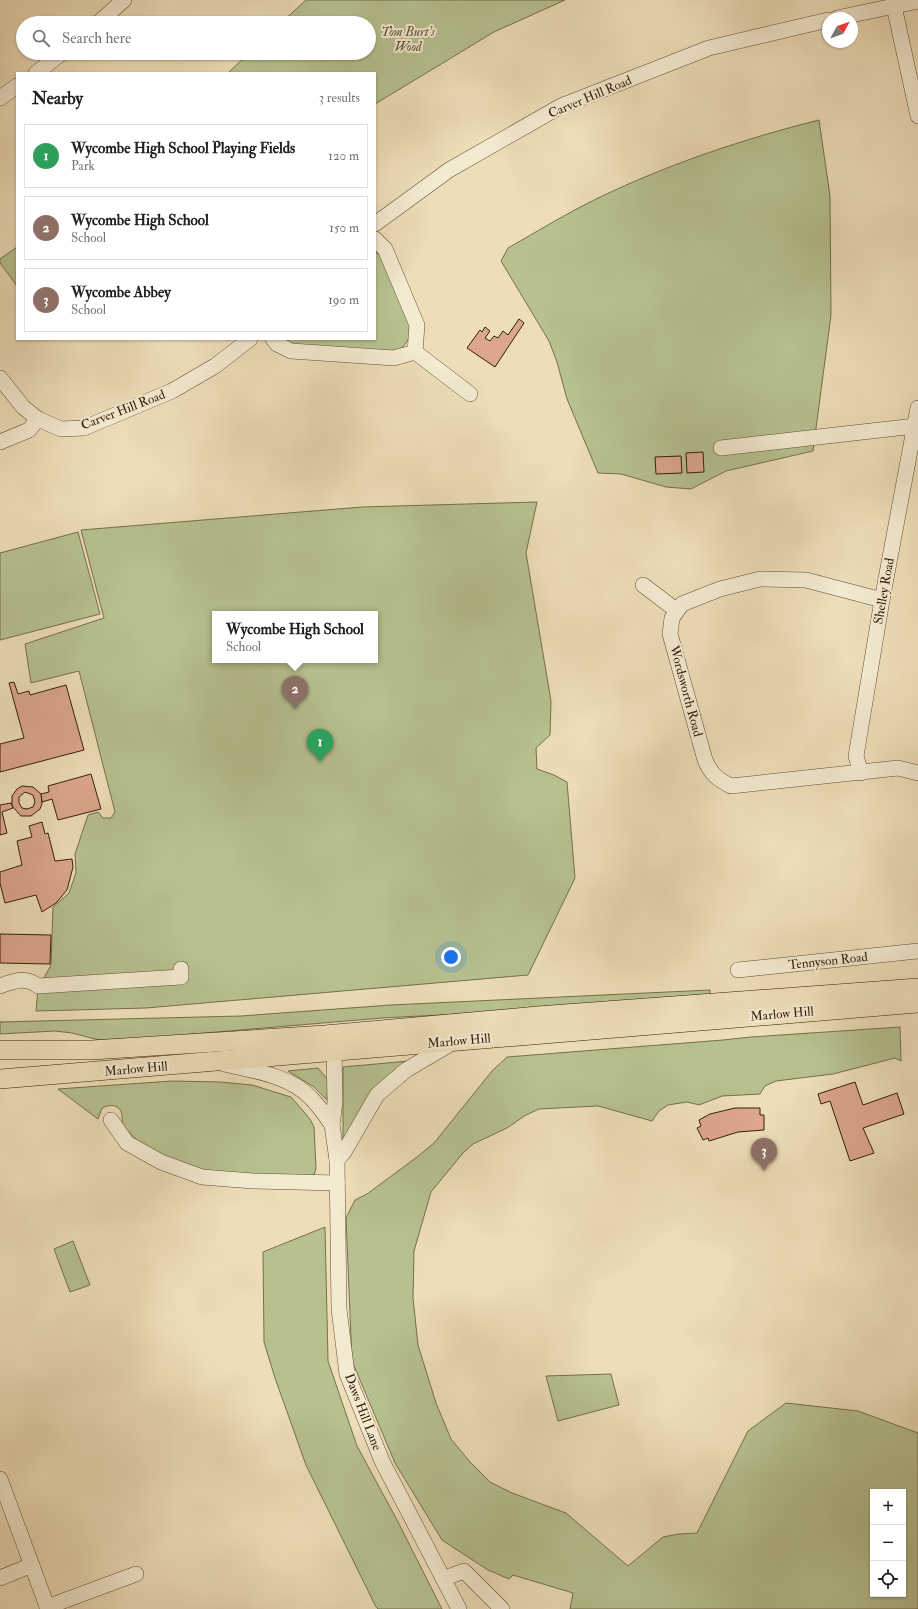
<!DOCTYPE html>
<html lang="en">
<head>
<meta charset="utf-8">
<style>
	:root { --surface:#fff; --page:#f2f2f2; --text:#202124; --muted:#757577; --line:#e0e0e0; --accent:#8f2418 }
	body { margin:0; font-family:"IM FELL Double Pica",serif; background:var(--page); color:var(--text) }
	.controls { position:absolute; right:12px; bottom:12px; display:grid; overflow:hidden; border-radius:0px; box-shadow:0 1px 3px #0004 }
	.controls button { width:36px; height:36px; display:grid; place-items:center; padding:0; border:0; border-bottom:1px solid var(--line); background:var(--surface); color:var(--text); font:20px sans-serif }
	.compass { position:absolute; left:822px; top:12px; width:36px; height:36px; border-radius:50%; background:var(--surface); box-shadow:0 1px 3px #0004; rotate:49deg }
	.you { position:absolute; left:451px; top:957px; width:14px; height:14px; margin:-10px; border:3px solid #fff; border-radius:50%; background:#1a73e8; box-shadow:0 0 0 6px #1a73e833 }
	.badge { display:grid; place-items:center; width:26px; height:26px; border-radius:50%; background:var(--accent); color:#fff; font-size:13px; font-weight:700 }
	.pin { position:absolute; translate:-50% -33px; filter:drop-shadow(0 1px 2px #0008) }
	.pin::after { content:''; position:absolute; top:21px; width:14px; height:12px; background:inherit; clip-path:polygon(0 0,100% 0,50% 100%) }
	.popup { position:absolute; left:212px; top:611px; width:166px; height:52px; box-sizing:border-box; display:grid; place-content:center; border-radius:0px; background:var(--surface); filter:drop-shadow(0 1px 3px #0005); font-size:13px; white-space:nowrap; color:var(--muted) }
	.popup b { font-size:15px; color:var(--text) }
	.popup::after { content:''; position:absolute; left:50%; top:100%; margin-left:-8px; border:8px solid transparent; border-top-color:var(--surface) }
	.list { margin:0; padding:0; list-style:none }
	h2 { display:flex; justify-content:space-between; align-items:center; height:52px; margin:0; padding:0 16px; font-size:17px }
	h2 small { font-size:13px; font-weight:400; color:var(--muted) }
	.list li { display:grid; grid-template-columns:26px 1fr auto; gap:12px; align-items:center; box-sizing:border-box; height:64px; margin:0 8px 8px; padding:0 8px; border:1px solid var(--line); border-radius:0px }
	.list b { display:block; font-size:15px; white-space:nowrap }
	.list p { margin:0; font-size:13px; white-space:nowrap; color:var(--muted) }
	.list em { font-size:13px; font-style:normal; color:var(--muted) }
	.icon { flex:none; width:22px; height:22px; fill:none; stroke:currentColor; stroke-width:2; stroke-linecap:round; stroke-linejoin:round }
	.map { position:relative; flex:none; width:918px; height:1609px; overflow:hidden }
	.search { position:absolute; background:var(--surface); box-shadow:0 1px 3px #0004; left:16px; top:16px; width:360px; height:44px; display:flex; align-items:center; gap:10px; box-sizing:border-box; padding:0 14px; border-radius:22px; color:var(--muted); font-size:15px }
	.panel { position:absolute; background:var(--surface); box-shadow:0 1px 3px #0004; left:16px; top:72px; width:360px; height:268px; border-radius:0px }
	.map>svg:first-child { display:block }
	.green { fill:#b7c190; stroke:#756f4b; fill-rule:evenodd }
	.building { fill:#dda78d; stroke:#331d06; fill-rule:evenodd }
	.lines { fill:none; stroke-linecap:round; stroke-linejoin:round }
	.minor-casing { stroke:#624d32; stroke-width:16 }
	.major-casing { stroke:#331d06; stroke-width:20 }
	.minor { stroke:#f3ead1; stroke-width:15 }
	.major { stroke:#eddeb8; stroke-width:19 }
	.labels { text-anchor:middle; dominant-baseline:central; stroke-width:4; stroke-linejoin:round; paint-order:stroke }
	.park-label { font-size:13px; font-style:italic; fill:#5b4e2f; stroke:#f3ead1 }
	.street-label { font-size:13px; fill:#331d06; stroke:#f3ead1 }
</style>
</head>
<body>
<div class="map">
<svg width="918" height="1609" viewBox="0 0 918 1609">
	<rect width="100%" height="100%" fill="#eddeb8"/>
	<filter id="stains"><feTurbulence type="fractalNoise" baseFrequency=".005" numOctaves="4"/><feColorMatrix values="0 0 0 0 .2 0 0 0 0 .09 0 0 0 0 .02 0 0 0 .5 -.17"/></filter>
	<radialGradient id="worn" r=".72"><stop offset=".6" stop-color="#630" stop-opacity="0"/><stop offset="1" stop-color="#630" stop-opacity=".3"/></radialGradient>
	<!-- green -->
	<g class="green">
		<path d="M306,0h259l-71,32 -119,72v-31h-147l21,-20h120v-30h-88z"/>
		<path d="M819,120l11,76 1,119 -18,136 -87,20 -35,18 -25,-2 -45,-13 -23,-1 -31,-74 -10,-37 -8,-21 -48,-80 7,-13c30,-17 59,-35 90,-50 71,-34 145,-59 221,-78z"/>
		<path d="M17,247v39l-17,-23v-4z"/>
		<path d="M375,252l10,6 28,65c-1,13 -6,20 -15,29l-104,-6 -10,-7h91z"/>
		<path d="M537,502l-11,51 25,148 -1,34 -14,13 1,21 17,6 13,7 8,96 -47,97 -382,33 -110,3 2,-22 13,-24 2,-58 16,-14 7,-20 -1,-19 13,-39 10,-3 5,6h8l4,-6 -36,-141 -48,12 -6,-39 79,-26 -23,-88 281,-23zM215,614h160v46h-160z"/>
		<path d="M78,532l22,82 -100,26v-87z"/>
		<path d="M710,990v4l-232,19 -96,5 -236,20 -47,2 -27,-7 -17,-2 -55,3v-12l241,-6 150,-11z"/>
		<path d="M900,1027l1,34 -6,-3 -62,16 -57,7 -11,5 -5,8 -38,2 -23,9 -12,-3 -19,3 -9,6 -7,10 -54,-15 -59,3 -13,6 -19,13 -34,16 -10,9 -32,39 -17,59 -1,47 5,47 18,58 15,36 19,23 20,20 22,11 54,20 62,53 35,-29 16,-3 18,-1 51,-102 38,-28 72,8 60,22v176h-348l3,-16 -60,-18 -4,4 -21,-9 -46,-30 -47,-77 -43,-102 -6,-143 9,-18 12,-6 50,-37 17,-14 58,-72 15,-14 216,-17 28,-3zM873,1492h30v102h-30z"/>
		<path d="M409,1061l-66,82v-76z"/>
		<path d="M318,1068l10,12 -1,20 -13,-13 -26,-16z"/>
		<path d="M172,1081l48,1 32,3 39,12 19,22 4,8 2,41 -2,7c-29,3 -118,2 -142,-11 -17,-10 -37,-22 -48,-38 -4,-6 1,-14 -7,-19 -5,-3 -10,-1 -15,1l-4,11 -40,-30z"/>
		<path d="M325,1227l3,134 29,85 40,74 45,89h-64l-2,-2 -70,-142 -31,-87 -11,-36 -1,-90z"/>
		<path d="M73,1241l17,44 -20,7 -16,-43z"/>
		<path d="M611,1374l8,31 -61,16 -12,-45z"/>
	</g>
	<!-- building -->
	<g class="building">
		<path d="M519,319l5,4 -29,44 -28,-19 13,-18 2,2 3,-5 5,4 -5,7 5,3 4,-5 4,2 5,-7 5,4z"/>
		<path d="M703,452l1,20 -17,1 -1,-20z"/>
		<path d="M681,456l1,17 -26,1 -1,-17z"/>
		<path d="M14,682l4,12 11,-3 1,4 36,-10 18,65 -84,22v-28l24,-6 -15,-55z"/>
		<path d="M91,774l10,35 -43,11 -6,-21 -10,3 -1,-8 8,-2 -1,-6z"/>
		<path d="M22,786l11,1 8,7 1,10 -2,5 -9,7h-10l-9,-10v-10l5,-7zM25,792l8,3 2,7 -2,5 -6,2 -5,-1 -3,-5v-6z"/>
		<path d="M11,803l2,5 -11,4 5,21 -7,2v-30z"/>
		<path d="M42,822l3,12 3,-1 7,28 17,-2 1,8 -6,23 -11,13 -14,9 -6,-17 -31,8 -5,-20v-11l22,-7 -5,-24 15,-4 -3,-11z"/>
		<path d="M0,934l51,1 -1,29 -50,-1z"/>
		<path d="M855,1082l8,23 34,-12 7,21 -41,14 11,25 -24,8 -20,-60 -9,3 -3,-10z"/>
		<path d="M735,1108h25v7h4v15l-26,2 -29,9 -1,-3 -5,2 -6,-12 4,-2 -2,-6 11,-6z"/>
	</g>
	<g class="lines">
		<defs>
			<g id="minor">
				<path d="M894,6l24,110"/>
				<path d="M837,18l81,-17"/>
				<path d="M98,23l26,-23"/>
				<path d="M36,73l26,-20"/>
				<path d="M0,98l17,-12"/>
				<path d="M375,224l74,-54 112,-64 148,-58 119,-28"/>
				<path d="M375,239l10,10 32,76 -2,27 55,42"/>
				<path d="M273,339l4,5 14,7 103,7 21,-6"/>
				<path d="M0,378l23,29 15,12 23,10 23,-1 88,-37 43,-25 35,-27"/>
				<path d="M0,442l29,-12 9,-11"/>
				<path d="M721,448l194,-22"/>
				<path d="M643,585l33,25"/>
				<path d="M882,600l-76,-20 -46,-1 -40,10 -38,15 -10,14 -2,16 35,126c6,14 12,19 26,26l167,-18 20,5"/>
				<path d="M861,773l-5,-17 26,-156 36,-192"/>
				<path d="M738,970l180,-19"/>
				<path d="M0,986c14,-5 25,-10 38,0l143,-9v-8"/>
				<path d="M329,1043l5,7 1,52 -3,23 5,35 2,149 8,65 35,87 77,148"/>
				<path d="M224,1064c30,7 65,11 87,34 8,8 15,18 21,27"/>
				<path d="M111,1120l16,23 34,19 41,15 51,4 84,2"/>
				<path d="M337,1160l7,-8 33,-57 29,-25 46,-27"/>
				<path d="M0,1479l48,130"/>
				<path d="M0,1578l32,-13"/>
				<path d="M445,1578l19,-7 38,38"/>
				<path d="M47,1607l89,-33"/>
			</g>
			<g id="major">
				<path d="M0,1050h92l233,-15 213,-19 380,-28"/>
				<path d="M0,1079l918,-76"/>
			</g>
		</defs>
		<!-- minor casing -->
		<use href="#minor" class="minor-casing"/>
		<!-- major casing -->
		<use href="#major" class="major-casing"/>
		<!-- minor -->
		<use href="#minor" class="minor"/>
		<!-- major -->
		<use href="#major" class="major"/>
	</g>
	<g class="labels">
		<!-- park labels -->
		<g class="park-label">
			<text x="408" y="32">Tom Burt's<tspan x="408" dy="15">Wood</tspan></text>
		</g>
		<!-- street labels -->
		<g class="street-label">
			<text transform="translate(590 97) rotate(-23)">Carver Hill Road</text>
			<text transform="translate(123 410) rotate(-21)">Carver Hill Road</text>
			<text transform="translate(884 591) rotate(-80)">Shelley Road</text>
			<text transform="translate(686 691) rotate(75)">Wordsworth Road</text>
			<text transform="translate(828 961) rotate(-6)">Tennyson Road</text>
			<text transform="translate(782 1014) rotate(-5)">Marlow Hill</text>
			<text transform="translate(459 1041) rotate(-5)">Marlow Hill</text>
			<text transform="translate(136 1069) rotate(-5)">Marlow Hill</text>
			<text transform="translate(363 1412) rotate(69)">Daws Hill Lane</text>
		</g>
	</g>
	<rect width="100%" height="100%" filter="url(#stains)"/>
	<rect width="100%" height="100%" fill="url(#worn)"/>
</svg>
<div class="controls">
<button>+</button>
<button>−</button>
<button><svg class="icon" aria-label="locate" viewBox="0 0 24 24"><circle cx="12" cy="12" r="6"/><path d="M12 2v4M12 18v4M2 12h4M18 12h4"/></svg></button>
</div>
<svg class="compass" viewBox="-18 -18 36 36"><path d="M0-13l5 13h-10z" fill="#e53935"/><path d="M0 13l5-13h-10z" fill="#757577"/></svg>
<div class="you"></div>
<div class="pin badge" style="left:320px;top:762px;background:#2e9e5b">1</div>
<div class="pin badge" style="left:295px;top:709px;background:#8d6e63">2</div>
<div class="popup"><b>Wycombe High School</b>School</div>
<div class="pin badge" style="left:764px;top:1171px;background:#8d6e63">3</div>
<div class="search"><svg class="icon" aria-label="search" viewBox="0 0 24 24"><circle cx="10" cy="10" r="6"/><path d="M15 15l6 6"/></svg>Search here</div>
<section class="panel">
<h2>Nearby<small>3 results</small></h2>
<ul class="list">
<li><span class="badge" style="background:#2e9e5b">1</span><div><b>Wycombe High School Playing Fields</b><p>Park</p></div><em>120 m</em></li>
<li><span class="badge" style="background:#8d6e63">2</span><div><b>Wycombe High School</b><p>School</p></div><em>150 m</em></li>
<li><span class="badge" style="background:#8d6e63">3</span><div><b>Wycombe Abbey</b><p>School</p></div><em>190 m</em></li>
</ul>
</section>
</div>
</body>
</html>
